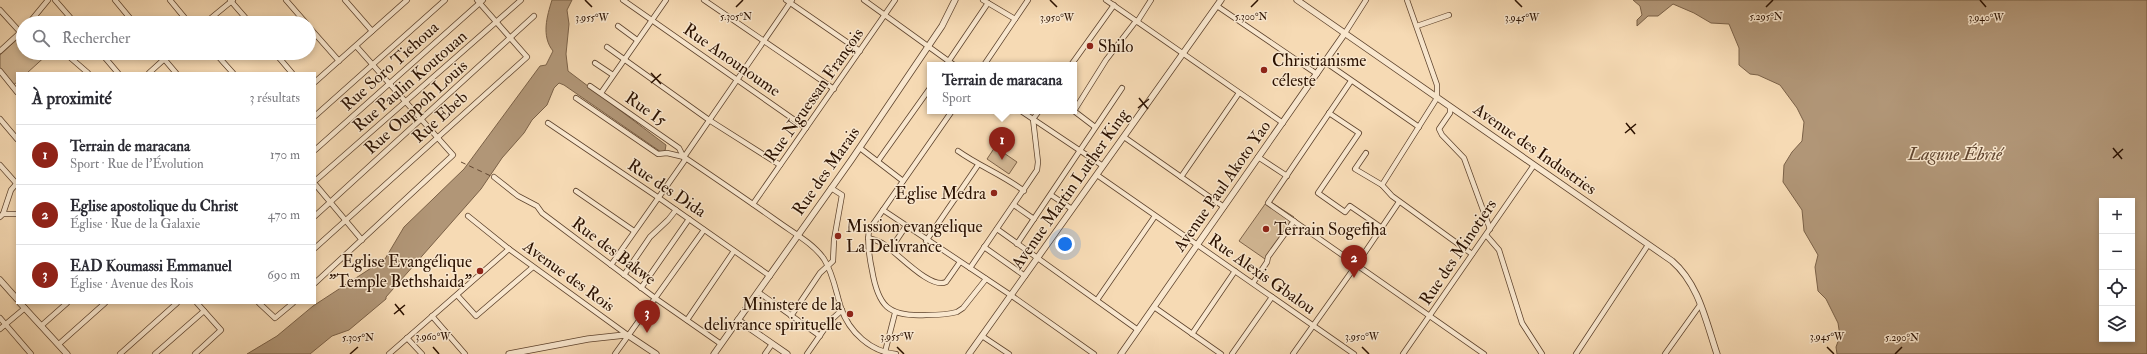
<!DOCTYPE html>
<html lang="fr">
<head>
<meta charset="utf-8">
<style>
	:root { --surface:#fff; --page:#f7f7f7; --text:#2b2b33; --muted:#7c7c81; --line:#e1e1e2; --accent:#8f2418 }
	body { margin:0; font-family:"IM FELL Double Pica",serif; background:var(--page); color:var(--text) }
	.controls { position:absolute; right:12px; bottom:12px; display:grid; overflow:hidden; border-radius:0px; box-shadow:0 2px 6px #0003 }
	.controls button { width:36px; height:36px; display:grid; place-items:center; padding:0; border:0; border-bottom:1px solid var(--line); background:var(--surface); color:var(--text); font:20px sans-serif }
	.you { position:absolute; left:1065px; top:244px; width:14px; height:14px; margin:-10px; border:3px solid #fff; border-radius:50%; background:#1a73e8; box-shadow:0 0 0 6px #1a73e833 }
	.badge { display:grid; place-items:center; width:26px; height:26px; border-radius:50%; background:var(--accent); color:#fff; font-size:13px; font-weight:700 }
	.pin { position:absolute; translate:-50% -33px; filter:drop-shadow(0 1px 2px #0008) }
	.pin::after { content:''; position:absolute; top:21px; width:14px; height:12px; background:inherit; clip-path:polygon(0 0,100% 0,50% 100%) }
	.popup { position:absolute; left:927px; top:62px; width:150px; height:52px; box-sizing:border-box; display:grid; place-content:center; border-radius:0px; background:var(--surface); filter:drop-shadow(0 1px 3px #0005); font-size:13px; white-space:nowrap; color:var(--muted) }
	.popup b { font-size:15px; color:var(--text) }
	.popup::after { content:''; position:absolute; left:50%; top:100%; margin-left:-8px; border:8px solid transparent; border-top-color:var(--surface) }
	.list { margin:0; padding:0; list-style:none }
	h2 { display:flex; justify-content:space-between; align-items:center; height:52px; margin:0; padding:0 16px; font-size:17px }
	h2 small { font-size:13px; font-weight:400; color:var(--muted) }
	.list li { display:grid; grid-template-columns:26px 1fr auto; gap:12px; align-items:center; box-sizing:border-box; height:60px; padding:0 16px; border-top:1px solid var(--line) }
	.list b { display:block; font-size:15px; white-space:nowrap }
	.list p { margin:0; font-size:13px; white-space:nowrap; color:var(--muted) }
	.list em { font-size:13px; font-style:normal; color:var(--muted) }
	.icon { flex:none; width:22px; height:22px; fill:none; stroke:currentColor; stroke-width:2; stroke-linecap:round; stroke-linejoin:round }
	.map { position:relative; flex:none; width:2147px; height:354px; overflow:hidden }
	.search { position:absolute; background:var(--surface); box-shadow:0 2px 6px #0003; left:16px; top:16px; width:300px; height:44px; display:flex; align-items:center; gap:10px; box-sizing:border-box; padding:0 14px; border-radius:22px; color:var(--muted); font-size:15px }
	.panel { position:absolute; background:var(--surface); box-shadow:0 2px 6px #0003; left:16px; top:72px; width:300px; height:232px; border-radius:0px }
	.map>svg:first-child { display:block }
	.green { fill:#d3b895; stroke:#7f644a }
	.water { fill:#b19677; stroke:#7b6147; fill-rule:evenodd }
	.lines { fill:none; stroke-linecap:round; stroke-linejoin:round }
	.ferry { stroke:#614630; stroke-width:1; stroke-dasharray:5 4; stroke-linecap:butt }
	.minor-casing { stroke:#5e432d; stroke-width:6 }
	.tertiary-casing { stroke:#5e432d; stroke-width:7 }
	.minor { stroke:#f9e7ce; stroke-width:4.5 }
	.tertiary { stroke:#f9e7ce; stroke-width:5.5 }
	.ticks { fill:none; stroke:#2b1100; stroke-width:1.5 }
	.poi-dot { fill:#8f2418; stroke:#f9e7ce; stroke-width:1.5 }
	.labels { text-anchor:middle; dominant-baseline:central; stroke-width:3; stroke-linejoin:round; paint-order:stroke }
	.poi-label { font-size:17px; fill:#2b1100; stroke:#f9e7ce; text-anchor:start }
	.street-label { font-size:17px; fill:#2b1100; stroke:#f9e7ce }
	.water-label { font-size:18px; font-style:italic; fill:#614630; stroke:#f9e7ce }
	.ticks-label { font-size:10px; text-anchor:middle; fill:#2b1100; stroke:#f9e7ce; stroke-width:3; stroke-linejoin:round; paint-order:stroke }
</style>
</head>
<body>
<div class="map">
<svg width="2147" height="354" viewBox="0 0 2147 354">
	<rect width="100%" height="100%" fill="#f6dab4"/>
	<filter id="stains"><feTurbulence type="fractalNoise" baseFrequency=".005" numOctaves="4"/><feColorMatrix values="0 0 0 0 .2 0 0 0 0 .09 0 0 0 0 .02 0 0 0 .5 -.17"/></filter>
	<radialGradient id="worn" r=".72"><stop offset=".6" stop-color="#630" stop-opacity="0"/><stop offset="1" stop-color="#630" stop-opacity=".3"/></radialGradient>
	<!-- green -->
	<g class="green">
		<path d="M23,34v19h26l-22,20h-10v9l-6,5 -11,-13v-19z"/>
		<path d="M995,147l22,15 -8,12 -22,-15z"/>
		<path d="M1268,200l26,17 -29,42 -26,-18z"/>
	</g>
	<!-- water -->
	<g class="water">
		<path d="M552,0h20l-5,10 2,14 -3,30 2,17 98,74 -1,6 -4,1 -97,-67 -5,-2 -5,5 -7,17 -15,15 -8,13 -22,25 -21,31 -95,108v2l-37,31 -17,6 -22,18h-63l30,-18 36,-30 72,-47 19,-32 60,-58 76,-103 6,-1 7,-14c-12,-15 -6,-35 -1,-51z"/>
		<path d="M1633,0h514v354h-310l-1,-7 4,-11 -2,-13 -12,-24 -8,-8 -3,-24 3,-12 -14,-24 -2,-21 -19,-28 1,-17 8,-13 10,-11 2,-19 -7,-14 -17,-23 -22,-10 -8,-1 -11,-9v-17l-10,-24 -18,-1 -17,-10 -21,-9 -15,12h-10l-11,10v-6l5,-5 -2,-9zM2102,201h30v138h-30z"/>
	</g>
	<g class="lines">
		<!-- ferry -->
		<path class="ferry" d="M461,162l32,15"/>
		<defs>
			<g id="minor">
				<path d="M55,0l20,23"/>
				<path d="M115,0l19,23"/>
				<path d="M170,0l19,23"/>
				<path d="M230,0l20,23"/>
				<path d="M286,0l20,23"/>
				<path d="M345,0l27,31"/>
				<path d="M623,0l183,128"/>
				<path d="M704,0l130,89"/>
				<path d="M786,0l74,51"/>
				<path d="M864,0l90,65"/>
				<path d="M983,0l32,19"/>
				<path d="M1106,0l177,123"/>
				<path d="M1407,0l30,85v13l-55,87 10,11 80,58"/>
				<path d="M1217,6l100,68"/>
				<path d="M0,10l21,23"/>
				<path d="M1137,22l14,-22"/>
				<path d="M29,23l19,-23"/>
				<path d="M205,23l28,-23"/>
				<path d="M618,26l19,14"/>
				<path d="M1417,26l32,-11"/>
				<path d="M309,27l30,34"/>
				<path d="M1345,33l21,-33"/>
				<path d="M607,47l102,73 71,45"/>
				<path d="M0,51l23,-21"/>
				<path d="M65,53l23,20"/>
				<path d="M101,53l17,20"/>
				<path d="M159,53l17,20"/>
				<path d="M215,53l18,20"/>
				<path d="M275,53l17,20"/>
				<path d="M1325,62l94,65"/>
				<path d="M595,63l18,12"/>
				<path d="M946,65l42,-62"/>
				<path d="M984,65l44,-65"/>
				<path d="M1071,65l43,-60"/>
				<path d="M0,71l17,21"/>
				<path d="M149,73l22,-20"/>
				<path d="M1351,81l-83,122 216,151"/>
				<path d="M315,82l92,-82"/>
				<path d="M590,86l89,62 6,12 -74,105"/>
				<path d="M601,93l65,-93"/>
				<path d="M576,98l82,56 9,-1 17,4c31,21 62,42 93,64 15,11 36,22 47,38 9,14 12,33 17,49 8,24 30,44 55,46"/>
				<path d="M1450,107v6l-11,16 3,6 22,23 26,71"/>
				<path d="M952,111l-83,119c-2,14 0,26 3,40 6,36 16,47 54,45 10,0 21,0 31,-3l6,-4 23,-29"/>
				<path d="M1021,111l82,55"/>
				<path d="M1329,113l30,20 -41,60 27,19 5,-6 32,22"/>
				<path d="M315,116l130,-116"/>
				<path d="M0,119l17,20"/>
				<path d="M548,123l111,75 111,78"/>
				<path d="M1095,127l-21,-16 32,-51 30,-39"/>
				<path d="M1124,137l100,70"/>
				<path d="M860,148l43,33"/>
				<path d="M315,150l168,-150"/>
				<path d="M958,151c21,15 45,24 66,40"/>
				<path d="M1366,153l-11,16 27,16"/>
				<path d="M684,157l108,-157"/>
				<path d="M1258,157l29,19"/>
				<path d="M878,161l52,-73"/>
				<path d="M0,165l16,18"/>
				<path d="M1097,175l257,179"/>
				<path d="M494,177l24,19 19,10 5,7 113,85 66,46"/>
				<path d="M1181,177l58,-84"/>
				<path d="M315,181l206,-181"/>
				<path d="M315,184l47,56"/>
				<path d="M576,191l58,40"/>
				<path d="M1051,195l21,14"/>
				<path d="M753,204l142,-204"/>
				<path d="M1014,205l20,14"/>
				<path d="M883,210l129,86 82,58"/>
				<path d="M3,214h14"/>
				<path d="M315,216l219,-200"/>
				<path d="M468,216l41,33 120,87"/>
				<path d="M0,217l3,-3 8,-24 6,-7"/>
				<path d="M997,229l141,101"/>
				<path d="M1486,235l13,15 23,73 20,31"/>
				<path d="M868,238c5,1 10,3 14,5 14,8 48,47 64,39l14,-20"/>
				<path d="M926,241l52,-76"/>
				<path d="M1017,244l105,-156"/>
				<path d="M984,247l41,29"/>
				<path d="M315,248l212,-191 -50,-57"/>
				<path d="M890,250l16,-24"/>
				<path d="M970,268l67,-98 1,-8 -5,-43 6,-8"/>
				<path d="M624,275l26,-38 18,-17 8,-10"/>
				<path d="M315,283l138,-128 -97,-109"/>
				<path d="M1253,283l14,-21 1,-5 26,-36"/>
				<path d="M641,288l48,-69"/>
				<path d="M758,292l62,44"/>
				<path d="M457,295l19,21 57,-49"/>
				<path d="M1097,300l58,-84"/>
				<path d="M259,303l16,15 18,-15"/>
				<path d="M1154,307l67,47"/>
				<path d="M432,316l33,38"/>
				<path d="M791,316l29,-43 13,-12 1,-21 8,-45 -11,-7"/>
				<path d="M0,318l31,36"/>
				<path d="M687,320l47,-69"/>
				<path d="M41,326l26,-23"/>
				<path d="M0,329l25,-21"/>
				<path d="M1192,334l43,-63"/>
				<path d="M982,336l27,18"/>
				<path d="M407,338l15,16"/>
				<path d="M59,344l46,-41"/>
				<path d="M885,352l10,-39"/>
				<path d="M120,354l57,-51"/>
				<path d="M155,354l49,-43"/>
				<path d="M195,354l26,-24 -24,-27"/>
				<path d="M389,354l120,-105"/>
				<path d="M615,354l89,-124"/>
				<path d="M765,354l7,-10"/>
				<path d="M807,354l23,-33 12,-11"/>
				<path d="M1232,354l40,-57"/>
				<path d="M1293,354l64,-90 42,-62"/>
				<path d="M1403,354l131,-189"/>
				<path d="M1576,354l72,-109"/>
				<path d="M1665,354l35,-49"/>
			</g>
			<g id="tertiary">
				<path d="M1297,0l375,261c27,23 34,61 45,93"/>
				<path d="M0,280l17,19"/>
				<path d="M20,303l47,51"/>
				<path d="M738,320l49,34"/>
				<path d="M509,354l79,-15 37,-4 4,1 27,18"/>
				<path d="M714,354l138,-195 90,-133 13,-26"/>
				<path d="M969,354l252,-354"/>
				<path d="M1121,354l224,-321"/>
			</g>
		</defs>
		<!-- minor casing -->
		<use href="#minor" class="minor-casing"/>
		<!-- tertiary casing -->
		<use href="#tertiary" class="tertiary-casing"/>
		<!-- minor -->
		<use href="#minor" class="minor"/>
		<!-- tertiary -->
		<use href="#tertiary" class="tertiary"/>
	</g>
	<!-- ticks -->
	<path class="ticks" d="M585,0l7,7M1050,0l7,7M1515,0l7,7M1980,0l6,7M736,7l7,-7M1251,7l7,-7M1766,7l7,-7M651,73l10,11M651,83l10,-9M1139,98l9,11M1138,108l11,-9M1626,123l9,11M1625,133l11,-9M2113,148l9,11M2113,158l10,-9M395,304l9,11M394,314l11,-9M433,347l6,7M897,347l7,7M1362,347l7,7M1827,347l7,7M350,354l8,-7M1895,354l7,-7"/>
	<!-- markers -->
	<g class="poi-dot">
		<circle cx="1090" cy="46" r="4"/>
		<circle cx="1264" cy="70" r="4"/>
		<circle cx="994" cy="193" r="4"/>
		<circle cx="1266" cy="229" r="4"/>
		<circle cx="838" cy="236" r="4"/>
		<circle cx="480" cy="271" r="4"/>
		<circle cx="850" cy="314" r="4"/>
	</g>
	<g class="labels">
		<!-- poi labels -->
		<g class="poi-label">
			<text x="1098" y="46">Shilo</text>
			<text x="1272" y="60">Christianisme<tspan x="1272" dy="20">céleste</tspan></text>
			<text x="986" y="193" text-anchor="end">Eglise Medra</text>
			<text x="846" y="226">Mission evangelique<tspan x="846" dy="20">La Delivrance</tspan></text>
			<text x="1274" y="229">Terrain Sogefiha</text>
			<text x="472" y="261" text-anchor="end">Eglise Evangélique<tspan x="472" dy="20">"Temple Bethshaida"</tspan></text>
			<text x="842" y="304" text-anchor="end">Ministere de la<tspan x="842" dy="20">delivrance spirituelle</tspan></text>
		</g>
		<!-- street labels -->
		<g class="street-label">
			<text transform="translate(732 60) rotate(35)">Rue Anounoume</text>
			<text transform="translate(390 66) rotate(-42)">Rue Soro Tiehoua</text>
			<text transform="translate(410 81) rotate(-41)">Rue Paulin Koutouan</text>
			<text transform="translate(814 95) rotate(-55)">Rue Nguessan François</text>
			<text transform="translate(416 107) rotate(-42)">Rue Ouppoh Louis</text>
			<text transform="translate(646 109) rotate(35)">Rue I5</text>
			<text transform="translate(440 117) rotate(-42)">Rue Ebeb</text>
			<text transform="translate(1535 149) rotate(35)">Avenue des Industries</text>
			<text transform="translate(826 171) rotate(-55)">Rue des Marais</text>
			<text transform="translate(1222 186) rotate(-55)">Avenue Paul Akoto Yao</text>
			<text transform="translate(667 188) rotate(34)">Rue des Dida</text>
			<text transform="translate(1070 189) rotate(-55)">Avenue Martin Luther King</text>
			<text transform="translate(614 251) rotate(37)">Rue des Bakwe</text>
			<text transform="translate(1458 252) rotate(-56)">Rue des Minotiers</text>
			<text transform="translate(1262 274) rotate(35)">Rue Alexis Gbalou</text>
			<text transform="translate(569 276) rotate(36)">Avenue des Rois</text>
		</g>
		<!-- water labels -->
		<g class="water-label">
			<text x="1955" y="154">Lagune Ébrié</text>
		</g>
	</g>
	<g class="ticks-label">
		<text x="736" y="20">5.305°N</text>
		<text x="1251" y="20">5.300°N</text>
		<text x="1766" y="20">5.295°N</text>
		<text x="592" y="21">3.955°W</text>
		<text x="1057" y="21">3.950°W</text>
		<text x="1522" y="21">3.945°W</text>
		<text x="1986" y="21">3.940°W</text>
		<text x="433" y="340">3.960°W</text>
		<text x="897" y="340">3.955°W</text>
		<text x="1362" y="340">3.950°W</text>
		<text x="1827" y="340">3.945°W</text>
		<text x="358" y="341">5.305°N</text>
		<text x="1902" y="341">5.290°N</text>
	</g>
	<rect width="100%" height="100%" filter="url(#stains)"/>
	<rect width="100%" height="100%" fill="url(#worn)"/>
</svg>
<div class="controls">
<button>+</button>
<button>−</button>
<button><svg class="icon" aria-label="locate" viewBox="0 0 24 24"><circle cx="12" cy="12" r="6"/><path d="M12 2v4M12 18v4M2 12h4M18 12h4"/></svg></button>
<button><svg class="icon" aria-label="layers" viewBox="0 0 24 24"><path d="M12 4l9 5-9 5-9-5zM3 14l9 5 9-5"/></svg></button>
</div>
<div class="you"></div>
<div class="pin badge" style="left:1002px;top:160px">1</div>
<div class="popup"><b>Terrain de maracana</b>Sport</div>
<div class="pin badge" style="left:1354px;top:278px">2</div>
<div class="pin badge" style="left:647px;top:333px">3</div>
<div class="search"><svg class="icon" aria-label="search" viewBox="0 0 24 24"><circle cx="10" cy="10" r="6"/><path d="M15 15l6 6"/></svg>Rechercher</div>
<section class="panel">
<h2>À proximité<small>3 résultats</small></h2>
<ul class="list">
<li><span class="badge">1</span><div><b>Terrain de maracana</b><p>Sport · Rue de l'Évolution</p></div><em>170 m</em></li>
<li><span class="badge">2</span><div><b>Eglise apostolique du Christ</b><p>Église · Rue de la Galaxie</p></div><em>470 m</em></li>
<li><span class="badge">3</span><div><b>EAD Koumassi Emmanuel</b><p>Église · Avenue des Rois</p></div><em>690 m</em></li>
</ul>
</section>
</div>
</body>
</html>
